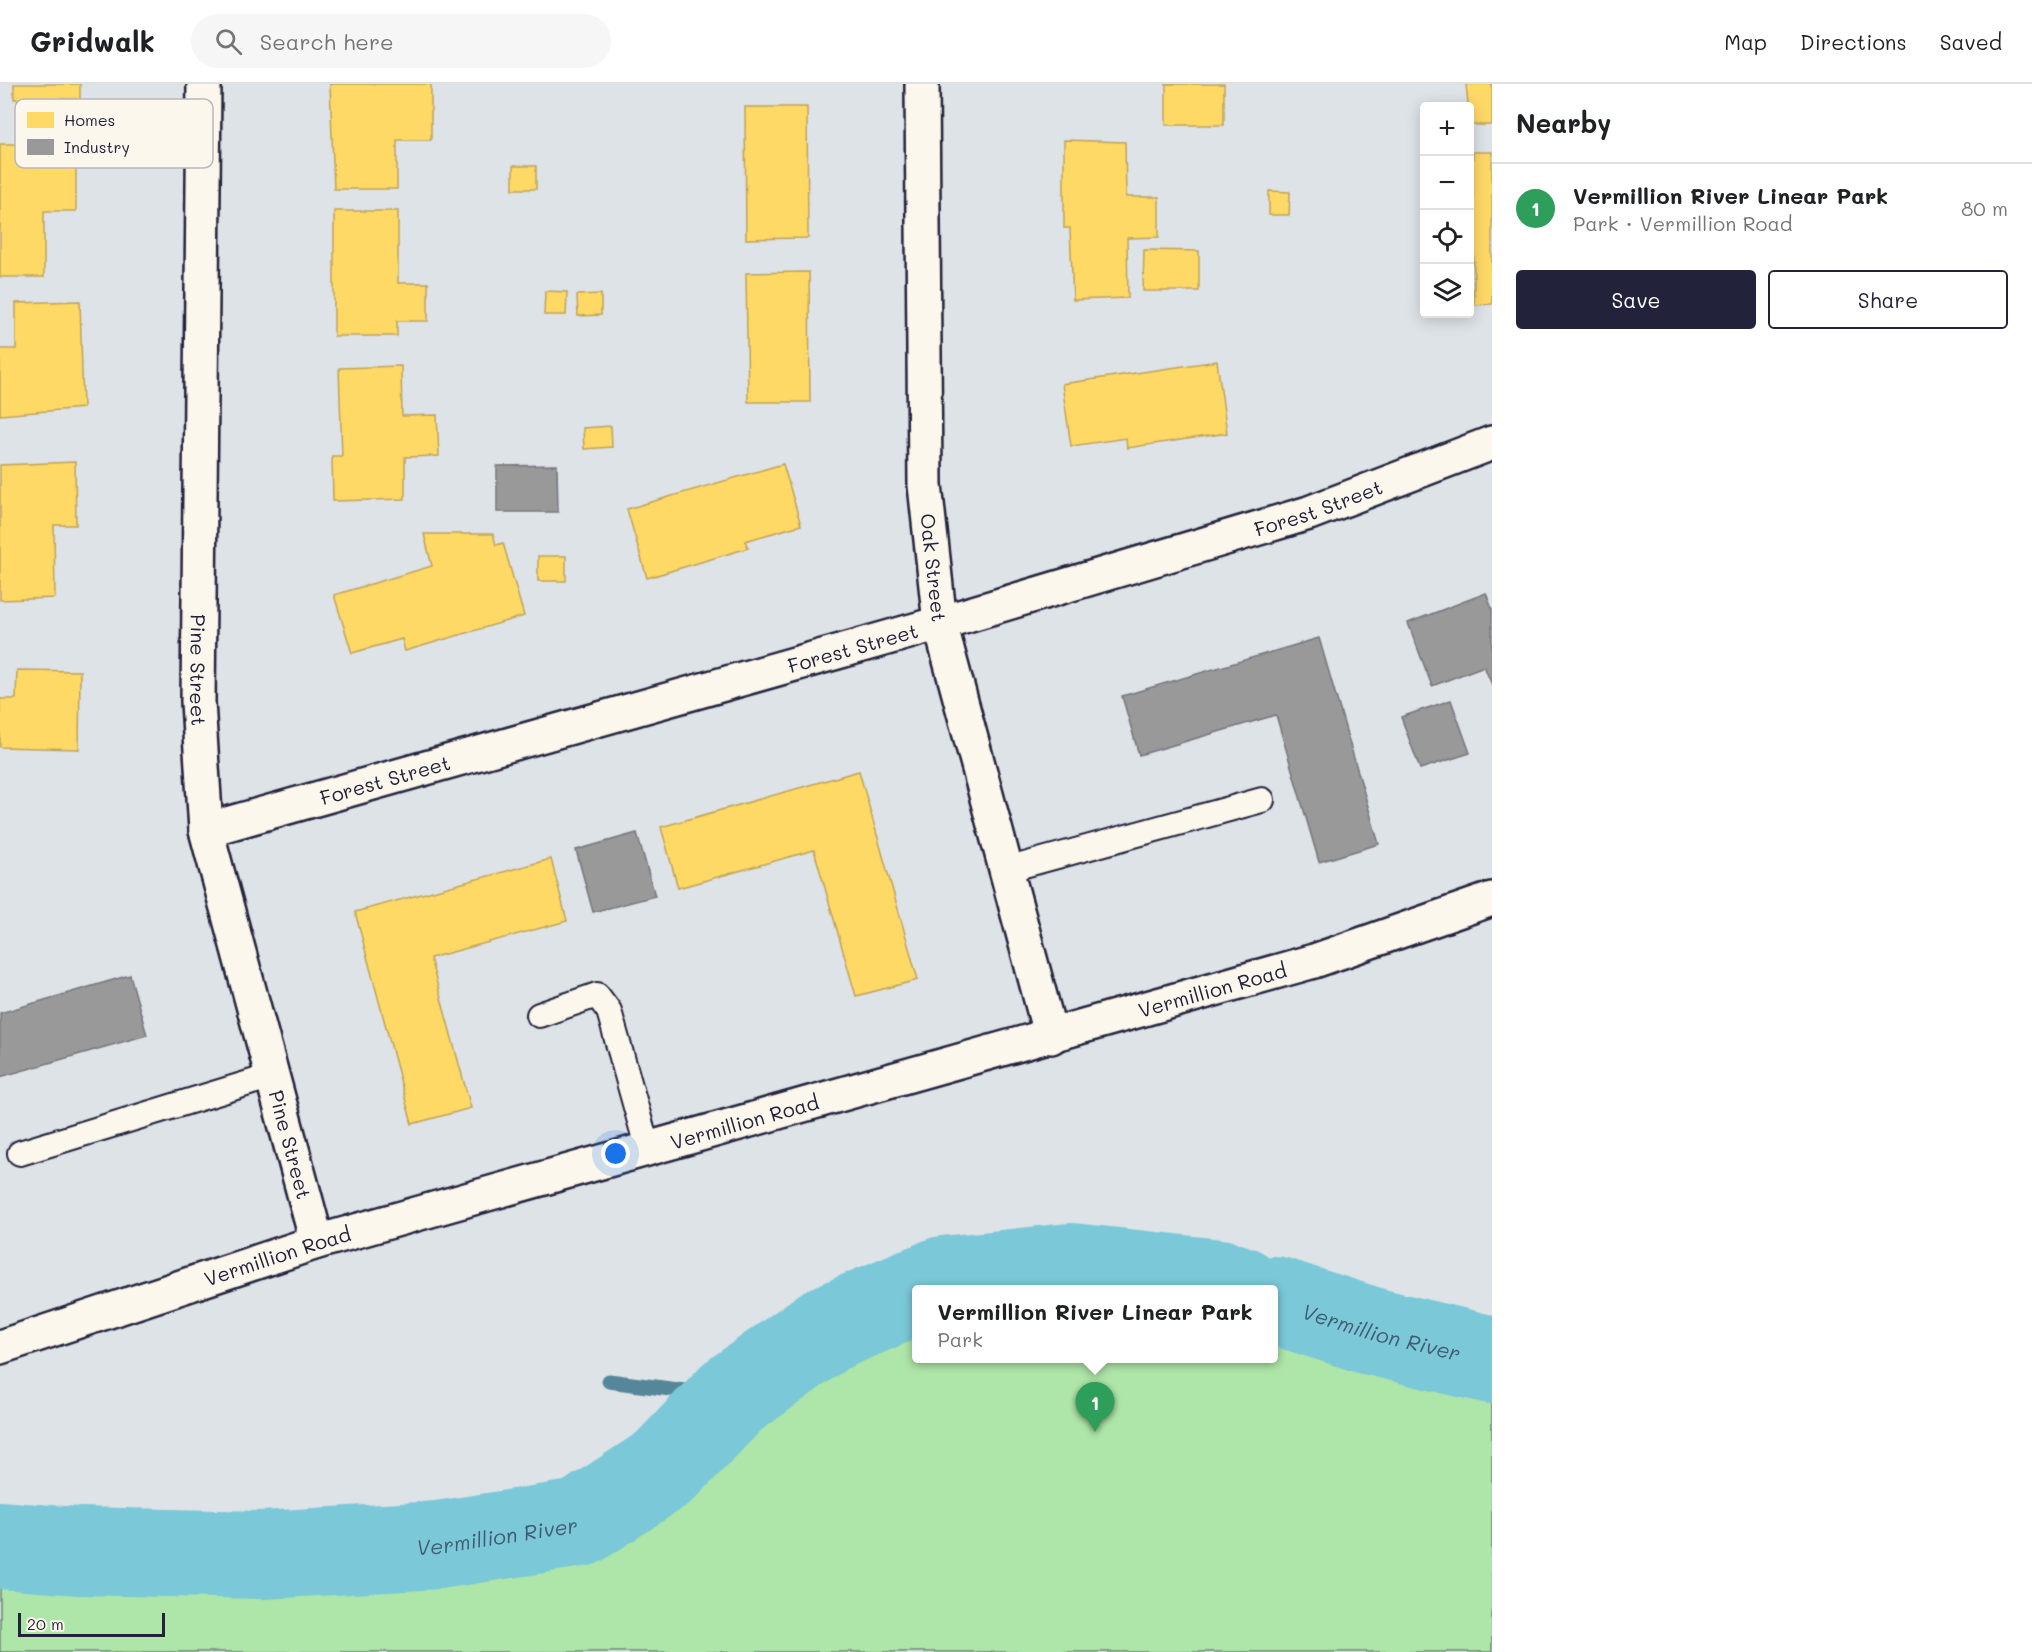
<!DOCTYPE html>
<html lang="en">
<head>
<meta charset="utf-8">
<style>
	:root { --surface:#fff; --page:#f6f6f6; --text:#202124; --muted:#757577; --line:#e0e0e0; --accent:#22223b }
	body { margin:0; font-family:Mali,sans-serif; background:var(--page); color:var(--text) }
	.controls { position:absolute; right:18px; top:18px; display:grid; overflow:hidden; border-radius:6px; box-shadow:0 3px 15px #0003 }
	.controls button { width:54px; height:54px; display:grid; place-items:center; padding:0; border:0; border-bottom:2px solid var(--line); background:var(--surface); color:var(--text); font:30px sans-serif }
	.scale { position:absolute; left:18px; bottom:15px; width:147px; box-sizing:border-box; padding-left:6px; border:3px solid #22223b; border-top:0; font-size:16px; line-height:21px; white-space:nowrap; color:#22223b; -webkit-text-stroke:4px #fbf7ec; paint-order:stroke }
	.you { position:absolute; left:616px; top:1070px; width:21px; height:21px; margin:-15px; border:4px solid #fff; border-radius:50%; background:#1a73e8; box-shadow:0 0 0 9px #1a73e833 }
	.badge { display:grid; place-items:center; width:39px; height:39px; border-radius:50%; background:var(--accent); color:#fff; font-size:20px; font-weight:700 }
	.pin { position:absolute; translate:-50% -50px; filter:drop-shadow(0 2px 3px #0008) }
	.pin::after { content:''; position:absolute; top:32px; width:21px; height:18px; background:inherit; clip-path:polygon(0 0,100% 0,50% 100%) }
	.popup { position:absolute; left:912px; top:1201px; width:366px; height:78px; box-sizing:border-box; display:grid; place-content:center; border-radius:6px; background:var(--surface); filter:drop-shadow(0 2px 4px #0005); font-size:20px; white-space:nowrap; color:var(--muted) }
	.popup b { font-size:22px; color:var(--text) }
	.popup::after { content:''; position:absolute; left:50%; top:100%; margin-left:-12px; border:12px solid transparent; border-top-color:var(--surface) }
	.list { margin:0; padding:0; list-style:none }
	h2 { display:flex; justify-content:space-between; align-items:center; height:78px; margin:0; padding:0 24px; font-size:26px }
	h2 small { font-size:20px; font-weight:400; color:var(--muted) }
	.list li { display:grid; grid-template-columns:39px 1fr auto; gap:18px; align-items:center; box-sizing:border-box; height:90px; padding:0 24px; border-top:2px solid var(--line) }
	.list b { display:block; font-size:22px; white-space:nowrap }
	.list p { margin:0; font-size:20px; white-space:nowrap; color:var(--muted) }
	.list em { font-size:20px; font-style:normal; color:var(--muted) }
	.actions { display:flex; gap:12px; padding:18px 24px }
	.actions a { flex:1; padding:14px 0; border:2px solid var(--accent); border-radius:6px; text-align:center; font-size:21px; color:var(--accent) }
	.actions .main { background:var(--accent); color:#fff }
	.icon { flex:none; width:33px; height:33px; fill:none; stroke:currentColor; stroke-width:2; stroke-linecap:round; stroke-linejoin:round }
	.map { position:relative; flex:none; width:1492px; height:1568px; overflow:hidden }
	header { display:flex; align-items:center; gap:36px; box-sizing:border-box; height:84px; padding:0 30px; background:var(--surface); border-bottom:2px solid var(--line) }
	header strong { font-size:28px }
	nav { display:flex; gap:33px; margin-inline-start:auto; font-size:21px }
	.search { width:420px; height:54px; background:var(--page); display:flex; align-items:center; gap:15px; box-sizing:border-box; padding:0 21px; border-radius:33px; color:var(--muted); font-size:22px }
	main { display:flex }
	aside { flex:1; background:var(--surface) }
	.map>svg:first-child { display:block }
	.green { fill:#aee5a8; stroke:#688472; stroke-width:1.5 }
	.homes { fill:#ffd966; stroke:#bda259; stroke-width:1.5 }
	.industry { fill:#999; stroke:#75757d; stroke-width:1.5 }
	.lines { fill:none; stroke-linecap:round; stroke-linejoin:round }
	.stream { stroke:#578699; stroke-width:15 }
	.river { stroke:#7ac8d8; stroke-width:88 }
	.lane-casing { stroke:#22223b; stroke-width:28 }
	.street-casing { stroke:#22223b; stroke-width:38 }
	.secondary-casing { stroke:#22223b; stroke-width:38 }
	.primary-casing { stroke:#22223b; stroke-width:38 }
	.lane { stroke:#fbf7ec; stroke-width:24 }
	.street { stroke:#fbf7ec; stroke-width:33 }
	.secondary { stroke:#fbf7ec; stroke-width:33 }
	.primary { stroke:#fbf7ec; stroke-width:33 }
	.labels { text-anchor:middle; dominant-baseline:central; stroke-width:6; stroke-linejoin:round; paint-order:stroke }
	.street-label { font-size:20px; fill:#22223b; stroke:#fbf7ec }
	.water-label { font-size:21px; font-style:italic; fill:#415c72; stroke:#fbf7ec }
	.key { fill:#fbf7ec; stroke:#bab7b7; stroke-width:1.5 }
	.key-label { font-size:16px; fill:#22223b }
</style>
</head>
<body>
<header>
<strong>Gridwalk</strong>
<div class="search"><svg class="icon" aria-label="search" viewBox="0 0 24 24"><circle cx="10" cy="10" r="6"/><path d="M15 15l6 6"/></svg>Search here</div>
<nav><a>Map</a><a>Directions</a><a>Saved</a></nav>
</header>
<main>
<div class="map">
<svg width="1492" height="1568" viewBox="0 0 1492 1568">
	<rect width="100%" height="100%" fill="#dee3e8"/>
	<filter id="ink" filterUnits="userSpaceOnUse"><feTurbulence type="fractalNoise" baseFrequency=".0167" numOctaves="2"/><feDisplacementMap in="SourceGraphic" scale="12" xChannelSelector="R" yChannelSelector="G"/><feConvolveMatrix kernelMatrix="1 2 1 2 8 2 1 2 1" color-interpolation-filters="sRGB"/></filter>
	<g filter="url(#ink)">
		<!-- green -->
		<g class="green">
			<path d="M1071,1183l149,16 20,6h-320l23,-9z"/>
			<path d="M916,1207v67h358v-58l97,31 121,29v292h-1492v-107l78,6 185,4 175,-10 142,-22 85,-56 67,-70 93,-67z"/>
		</g>
		<!-- homes -->
		<g class="homes">
			<rect x="14" y="0" width="66" height="15"/>
			<path d="M330,0h101v56h-34v49h-63z"/>
			<rect x="1166" y="0" width="58" height="41"/>
			<path d="M1466,0h26v41h-22z"/>
			<path d="M745,23h62l1,131 -62,1z"/>
			<path d="M1064,56l61,2 1,55h33v40l-32,1 1,60 -55,2 -3,-72h-6z"/>
			<path d="M0,60h76v67h-32v66h-44z"/>
			<path d="M1473,68h19v152l-18,1z"/>
			<rect x="513" y="82" width="23" height="23"/>
			<path d="M1269,107l21,1 -1,23h-20z"/>
			<path d="M334,127h64v72h30v38h-31v15h-63z"/>
			<path d="M1144,166l55,1v40h-56z"/>
			<path d="M809,188l1,130h-62l-2,-129z"/>
			<path d="M545,207l22,1 -1,23h-22z"/>
			<path d="M601,210v21l-23,1 -1,-21z"/>
			<path d="M80,217l3,107 -83,7v-66h16v-46z"/>
			<path d="M1217,277l10,72 -100,15 -1,-10 -55,8 -9,-62z"/>
			<path d="M401,282l1,50 35,-1 2,41 -34,1v42l-72,2 -1,-45h10l-3,-88z"/>
			<path d="M611,342l1,21 -28,2 -1,-21z"/>
			<path d="M75,378l1,63h-22l1,73 -55,2v-135z"/>
			<path d="M783,380l18,61 -56,16 3,7 -101,30 -20,-69z"/>
			<path d="M424,450h69l3,11 7,-2 21,73 -119,35 -3,-12 -50,14 -18,-58 98,-29z"/>
			<rect x="538" y="472" width="28" height="25"/>
			<path d="M17,586l63,1 -1,78 -79,-2v-48h16z"/>
			<path d="M859,687l59,209 -62,16 -42,-146 -136,38 -17,-61z"/>
			<path d="M551,775l16,62 -137,37 41,150 -59,16 -57,-212z"/>
		</g>
		<!-- industry -->
		<g class="industry">
			<path d="M557,381l1,47h-61v-46z"/>
			<path d="M1486,509l6,16v76l-8,-19 -52,20 -24,-63z"/>
			<path d="M1319,554l60,206 -60,18 -43,-147 -137,40 -17,-59z"/>
			<path d="M1451,616l19,53 -50,16 -19,-52z"/>
			<path d="M637,749l18,63 -62,16 -17,-62z"/>
			<path d="M130,891l17,60 -147,42v-64z"/>
		</g>
		<g class="lines">
			<!-- stream -->
			<path class="stream" d="M609,1297l123,16"/>
			<!-- river -->
			<g class="river">
				<path d="M920,1206l23,-10 128,-13 149,16 20,7"/>
				<path id="s1" d="M1274,1216l97,31 121,29"/>
				<path id="s2" d="M0,1461l78,6 185,4 175,-10 142,-22 85,-56 67,-70 93,-67 91,-39"/>
			</g>
			<defs>
				<g id="lane">
					<path d="M1006,786l256,-70"/>
					<path d="M539,931l58,-20 12,16 39,139"/>
					<path d="M20,1069l252,-77"/>
				</g>
				<g id="street">
					<path id="s3" d="M922,0l3,401 15,138 111,414"/>
					<path id="s4" d="M206,746l734,-207 369,-110 183,-70"/>
				</g>
				<g id="secondary">
					<path id="s5" d="M204,0l-6,618 8,128 111,412"/>
				</g>
				<g id="primary">
					<path id="s6" d="M0,1263l317,-105 997,-281 178,-62"/>
				</g>
			</defs>
			<!-- lane casing -->
			<use href="#lane" class="lane-casing"/>
			<!-- street casing -->
			<use href="#street" class="street-casing"/>
			<!-- secondary casing -->
			<use href="#secondary" class="secondary-casing"/>
			<!-- primary casing -->
			<use href="#primary" class="primary-casing"/>
			<!-- lane -->
			<use href="#lane" class="lane"/>
			<!-- street -->
			<use href="#street" class="street"/>
			<!-- secondary -->
			<use href="#secondary" class="secondary"/>
			<!-- primary -->
			<use href="#primary" class="primary"/>
		</g>
	</g>
	<g class="labels">
		<!-- street labels -->
		<g class="street-label">
			<text stroke="none"><textPath href="#s4" startOffset="1158">Forest Street</textPath></text>
			<text stroke="none"><textPath href="#s3" startOffset="484">Oak Street</textPath></text>
			<text stroke="none"><textPath href="#s4" startOffset="672">Forest Street</textPath></text>
			<text stroke="none"><textPath href="#s5" startOffset="586">Pine Street</textPath></text>
			<text stroke="none"><textPath href="#s4" startOffset="186">Forest Street</textPath></text>
			<text stroke="none"><textPath href="#s6" startOffset="1264">Vermillion Road</textPath></text>
			<text stroke="none"><textPath href="#s6" startOffset="778">Vermillion Road</textPath></text>
			<text stroke="none"><textPath href="#s5" startOffset="1072">Pine Street</textPath></text>
			<text stroke="none"><textPath href="#s6" startOffset="292">Vermillion Road</textPath></text>
		</g>
		<!-- water labels -->
		<g class="water-label">
			<text stroke="none"><textPath href="#s1" startOffset="112">Vermillion River</textPath></text>
			<text stroke="none"><textPath href="#s2" startOffset="498">Vermillion River</textPath></text>
		</g>
	</g>
	<!-- legend -->
	<rect x="15" y="15" width="198" height="69" rx="9" class="key"/>
	<rect x="27" y="28" width="27" height="16" fill="#ffd966"/>
	<rect x="27" y="55" width="27" height="16" fill="#999"/>
	<g class="key-label">
		<text x="64" y="42">Homes</text>
		<text x="64" y="69">Industry</text>
	</g>
</svg>
<div class="controls">
<button>+</button>
<button>−</button>
<button><svg class="icon" aria-label="locate" viewBox="0 0 24 24"><circle cx="12" cy="12" r="6"/><path d="M12 2v4M12 18v4M2 12h4M18 12h4"/></svg></button>
<button><svg class="icon" aria-label="layers" viewBox="0 0 24 24"><path d="M12 4l9 5-9 5-9-5zM3 14l9 5 9-5"/></svg></button>
</div>
<div class="scale">20 m</div>
<div class="you"></div>
<div class="pin badge" style="left:1095px;top:1348px;background:#2e9e5b">1</div>
<div class="popup"><b>Vermillion River Linear Park</b>Park</div>
</div>
<aside>
<h2>Nearby<small></small></h2>
<ul class="list">
<li><span class="badge" style="background:#2e9e5b">1</span><div><b>Vermillion River Linear Park</b><p>Park · Vermillion Road</p></div><em>80 m</em></li>
</ul>
<div class="actions"><a class="main">Save</a><a>Share</a></div>
</aside>
</main>
</body>
</html>
